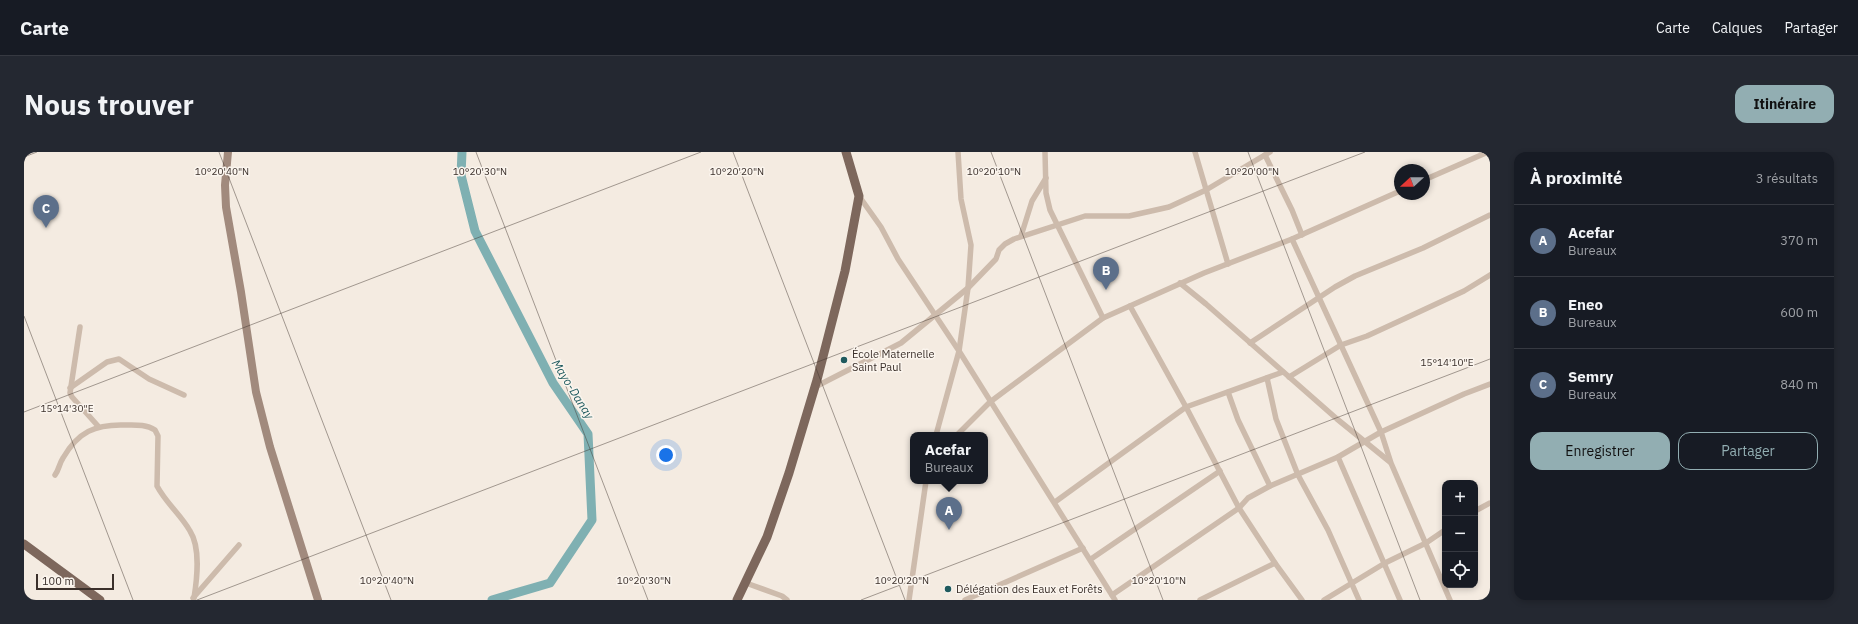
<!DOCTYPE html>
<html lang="fr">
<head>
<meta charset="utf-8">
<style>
	:root { --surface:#171b24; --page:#242831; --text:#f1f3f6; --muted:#9ea1a6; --line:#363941; --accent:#92aeb2 }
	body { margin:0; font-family:"IBM Plex Sans",sans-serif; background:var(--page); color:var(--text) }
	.controls { position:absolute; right:12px; bottom:12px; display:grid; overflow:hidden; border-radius:8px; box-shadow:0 2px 6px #0003 }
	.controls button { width:36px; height:36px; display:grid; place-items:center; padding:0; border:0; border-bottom:1px solid var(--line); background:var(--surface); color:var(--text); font:20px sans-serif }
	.compass { position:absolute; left:1370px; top:12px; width:36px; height:36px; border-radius:50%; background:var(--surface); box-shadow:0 2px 6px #0003; rotate:249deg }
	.scale { position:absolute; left:12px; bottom:10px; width:78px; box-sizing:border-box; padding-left:4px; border:2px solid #3b302b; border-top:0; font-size:11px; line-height:14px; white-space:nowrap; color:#3b302b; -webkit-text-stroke:3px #fbf5ee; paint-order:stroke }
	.you { position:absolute; left:642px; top:303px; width:14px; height:14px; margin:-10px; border:3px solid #fff; border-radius:50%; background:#1a73e8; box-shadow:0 0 0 6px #1a73e833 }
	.badge { display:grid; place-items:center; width:26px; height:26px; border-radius:50%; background:var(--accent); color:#fff; font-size:13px; font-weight:700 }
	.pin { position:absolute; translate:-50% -33px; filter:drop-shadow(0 1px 2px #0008) }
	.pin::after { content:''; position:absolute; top:21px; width:14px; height:12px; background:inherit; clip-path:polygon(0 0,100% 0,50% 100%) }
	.popup { position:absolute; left:886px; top:280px; width:78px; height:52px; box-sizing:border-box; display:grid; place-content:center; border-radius:8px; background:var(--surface); filter:drop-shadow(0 1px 3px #0005); font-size:13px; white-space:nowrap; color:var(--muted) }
	.popup b { font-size:15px; color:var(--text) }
	.popup::after { content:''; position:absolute; left:50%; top:100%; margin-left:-8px; border:8px solid transparent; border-top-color:var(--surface) }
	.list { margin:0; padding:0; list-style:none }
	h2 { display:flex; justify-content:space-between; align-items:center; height:52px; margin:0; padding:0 16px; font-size:17px }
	h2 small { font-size:13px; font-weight:400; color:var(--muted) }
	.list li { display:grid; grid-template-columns:26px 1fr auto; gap:12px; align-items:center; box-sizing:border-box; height:72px; padding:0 16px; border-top:1px solid var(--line) }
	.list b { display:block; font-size:15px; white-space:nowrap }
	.list p { margin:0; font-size:13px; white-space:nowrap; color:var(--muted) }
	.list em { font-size:13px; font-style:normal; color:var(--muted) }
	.actions { display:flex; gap:8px; padding:12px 16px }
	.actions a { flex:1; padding:9px 0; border:1px solid var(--accent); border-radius:12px; text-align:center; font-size:14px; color:var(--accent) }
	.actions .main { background:var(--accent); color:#111 }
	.icon { flex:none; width:22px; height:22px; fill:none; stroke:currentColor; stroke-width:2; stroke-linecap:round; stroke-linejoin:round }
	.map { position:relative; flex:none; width:1466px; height:448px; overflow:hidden; border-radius:12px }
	header { display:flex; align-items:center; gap:24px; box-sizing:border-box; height:56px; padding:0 20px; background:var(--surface); border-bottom:1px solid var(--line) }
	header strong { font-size:19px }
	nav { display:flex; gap:22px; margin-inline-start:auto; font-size:14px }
	.intro { display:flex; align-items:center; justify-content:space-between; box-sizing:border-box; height:96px; padding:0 24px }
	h1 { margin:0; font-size:28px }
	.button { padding:10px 18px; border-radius:12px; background:var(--accent); color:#111; font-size:14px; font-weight:700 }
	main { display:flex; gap:24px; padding:0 24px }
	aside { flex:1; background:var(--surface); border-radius:12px; box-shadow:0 2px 6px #0003 }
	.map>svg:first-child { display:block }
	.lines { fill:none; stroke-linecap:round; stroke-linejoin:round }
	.river { stroke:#7fb0b2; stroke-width:9 }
	.street { stroke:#cdbbac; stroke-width:5.5 }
	.secondary { stroke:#a18a7d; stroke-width:8 }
	.primary { stroke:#7d675c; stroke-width:9 }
	.ticks { fill:none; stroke:#3b302b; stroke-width:1; stroke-opacity:0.45 }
	.poi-dot { fill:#1f5a5e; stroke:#fbf5ee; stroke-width:1.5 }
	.labels { text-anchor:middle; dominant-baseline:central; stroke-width:3; stroke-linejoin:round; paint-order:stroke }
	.poi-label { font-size:11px; fill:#3b302b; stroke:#fbf5ee; text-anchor:start }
	.water-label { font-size:12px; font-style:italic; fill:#1f5a5e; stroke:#fbf5ee }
	.ticks-label { font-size:10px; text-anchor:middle; fill:#3b302b; stroke:#fbf5ee; stroke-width:3; stroke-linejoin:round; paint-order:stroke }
</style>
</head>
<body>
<header>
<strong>Carte</strong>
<nav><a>Carte</a><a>Calques</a><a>Partager</a></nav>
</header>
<div class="intro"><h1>Nous trouver</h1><a class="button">Itinéraire</a></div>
<main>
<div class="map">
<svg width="1466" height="448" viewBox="0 0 1466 448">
	<rect width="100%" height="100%" fill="#f4ebe1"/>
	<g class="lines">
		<!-- river -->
		<path class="river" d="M438,0l-1,23 14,56 78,152 35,51 4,86 -42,63 -58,17"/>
		<!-- street -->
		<g class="street">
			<path d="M1021,0l1,41 4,17 53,108"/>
			<path d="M1171,0l33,112"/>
			<path d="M1241,3l27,55 10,25"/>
			<path d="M1400,28l64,-28"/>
			<path d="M835,44l22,31 17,32 61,92 156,249"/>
			<path d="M997,84l11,-35 14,-23"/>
			<path d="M1268,87l89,193 10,31 59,137"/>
			<path d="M1156,131l26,21 131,115 53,43"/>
			<path d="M1106,154l56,101 53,101 36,55 27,37"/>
			<path d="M56,175l-10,66 2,4 26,29"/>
			<path d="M1226,191l85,-56 20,-11 68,-28 67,-33"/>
			<path d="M1265,225l52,-32 26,-9 39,-18 58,-27 26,-16"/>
			<path d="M1243,226l9,41 22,56 30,55 31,70"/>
			<path d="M791,235l86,-44 67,-55 28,-29 3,-9 6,-6 9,-5 71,-23h44l40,-9 37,-17 64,-38"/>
			<path d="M46,236l37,-26 12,-3 30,20 35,16"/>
			<path d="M1204,240l10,28 32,66"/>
			<path d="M912,283l23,-84 9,-63 3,-43 -10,-46 -3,-47"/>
			<path d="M933,283l33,-33 113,-84 101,-45 88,-34 108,-48"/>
			<path d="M1314,305l62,143"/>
			<path d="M31,323c4,-5 4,-11 8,-17 15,-26 32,-34 62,-33 10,0 21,-1 30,5l3,6 -1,50c9,17 24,29 33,45 11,17 7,48 4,67"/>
			<path d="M1031,350l131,-95 97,-35"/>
			<path d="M1451,359l15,-8"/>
			<path d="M1067,407l129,-88"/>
			<path d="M722,431l36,13 5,4"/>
			<path d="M1088,443l127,-87 9,-10 22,-12 68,-29 43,-25 83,-38 26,-10"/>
			<path d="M169,446l46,-53"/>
			<path d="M885,448l17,-119"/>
			<path d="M941,448l118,-52"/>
			<path d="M1176,448l75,-37"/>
			<path d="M1300,448l61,-37 41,-20 19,-13"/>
		</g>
		<!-- secondary -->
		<path class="secondary" d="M204,0l-3,33 1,22 15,85 15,100 14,55 48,153"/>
		<!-- primary -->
		<g class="primary">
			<path d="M0,392l76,56"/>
			<path d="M713,448l30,-63 22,-64 28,-93 28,-109 14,-75 -13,-44"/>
		</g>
	</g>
	<!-- ticks -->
	<path class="ticks" d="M195,0l172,448M452,0l172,448M709,0l172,448M967,0l172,448M1224,0l172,448M0,5l13,-5M0,164l109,284M0,260l677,-260M173,448l1168,-448M837,448l629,-241"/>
	<!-- markers -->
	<g class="poi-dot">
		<circle cx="820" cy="208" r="4"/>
		<circle cx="924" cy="437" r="4"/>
	</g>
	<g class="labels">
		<!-- poi labels -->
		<g class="poi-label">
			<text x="828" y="202">École Maternelle<tspan x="828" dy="13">Saint Paul</tspan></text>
			<text x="932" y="437">Délégation des Eaux et Forêts</text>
		</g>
		<!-- water labels -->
		<g class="water-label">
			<text transform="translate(549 237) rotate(58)">Mayo-Danay</text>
		</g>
	</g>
	<g class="ticks-label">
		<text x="198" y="23">10°20'40"N</text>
		<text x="456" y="23">10°20'30"N</text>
		<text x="713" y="23">10°20'20"N</text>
		<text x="970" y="23">10°20'10"N</text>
		<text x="1228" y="23">10°20'00"N</text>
		<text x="1423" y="214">15°14'10"E</text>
		<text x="43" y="260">15°14'30"E</text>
		<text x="363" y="432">10°20'40"N</text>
		<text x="620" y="432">10°20'30"N</text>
		<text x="878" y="432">10°20'20"N</text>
		<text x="1135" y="432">10°20'10"N</text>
	</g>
</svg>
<div class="controls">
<button>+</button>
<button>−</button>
<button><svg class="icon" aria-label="locate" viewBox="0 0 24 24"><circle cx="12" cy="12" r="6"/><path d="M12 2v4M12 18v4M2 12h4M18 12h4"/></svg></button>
</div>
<svg class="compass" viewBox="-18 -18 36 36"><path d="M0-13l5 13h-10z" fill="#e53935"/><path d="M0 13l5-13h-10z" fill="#9ea1a6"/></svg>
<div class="scale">100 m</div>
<div class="you"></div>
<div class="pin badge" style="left:925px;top:378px;background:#5c6f8a">A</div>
<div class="popup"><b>Acefar</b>Bureaux</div>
<div class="pin badge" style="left:1082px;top:138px;background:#5c6f8a">B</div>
<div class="pin badge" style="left:22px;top:76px;background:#5c6f8a">C</div>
</div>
<aside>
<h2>À proximité<small>3 résultats</small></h2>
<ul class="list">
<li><span class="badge" style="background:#5c6f8a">A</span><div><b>Acefar</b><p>Bureaux</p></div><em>370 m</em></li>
<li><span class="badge" style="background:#5c6f8a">B</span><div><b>Eneo</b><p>Bureaux</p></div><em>600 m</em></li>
<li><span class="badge" style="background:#5c6f8a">C</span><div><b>Semry</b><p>Bureaux</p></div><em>840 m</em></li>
</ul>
<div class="actions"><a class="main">Enregistrer</a><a>Partager</a></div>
</aside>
</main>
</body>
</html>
